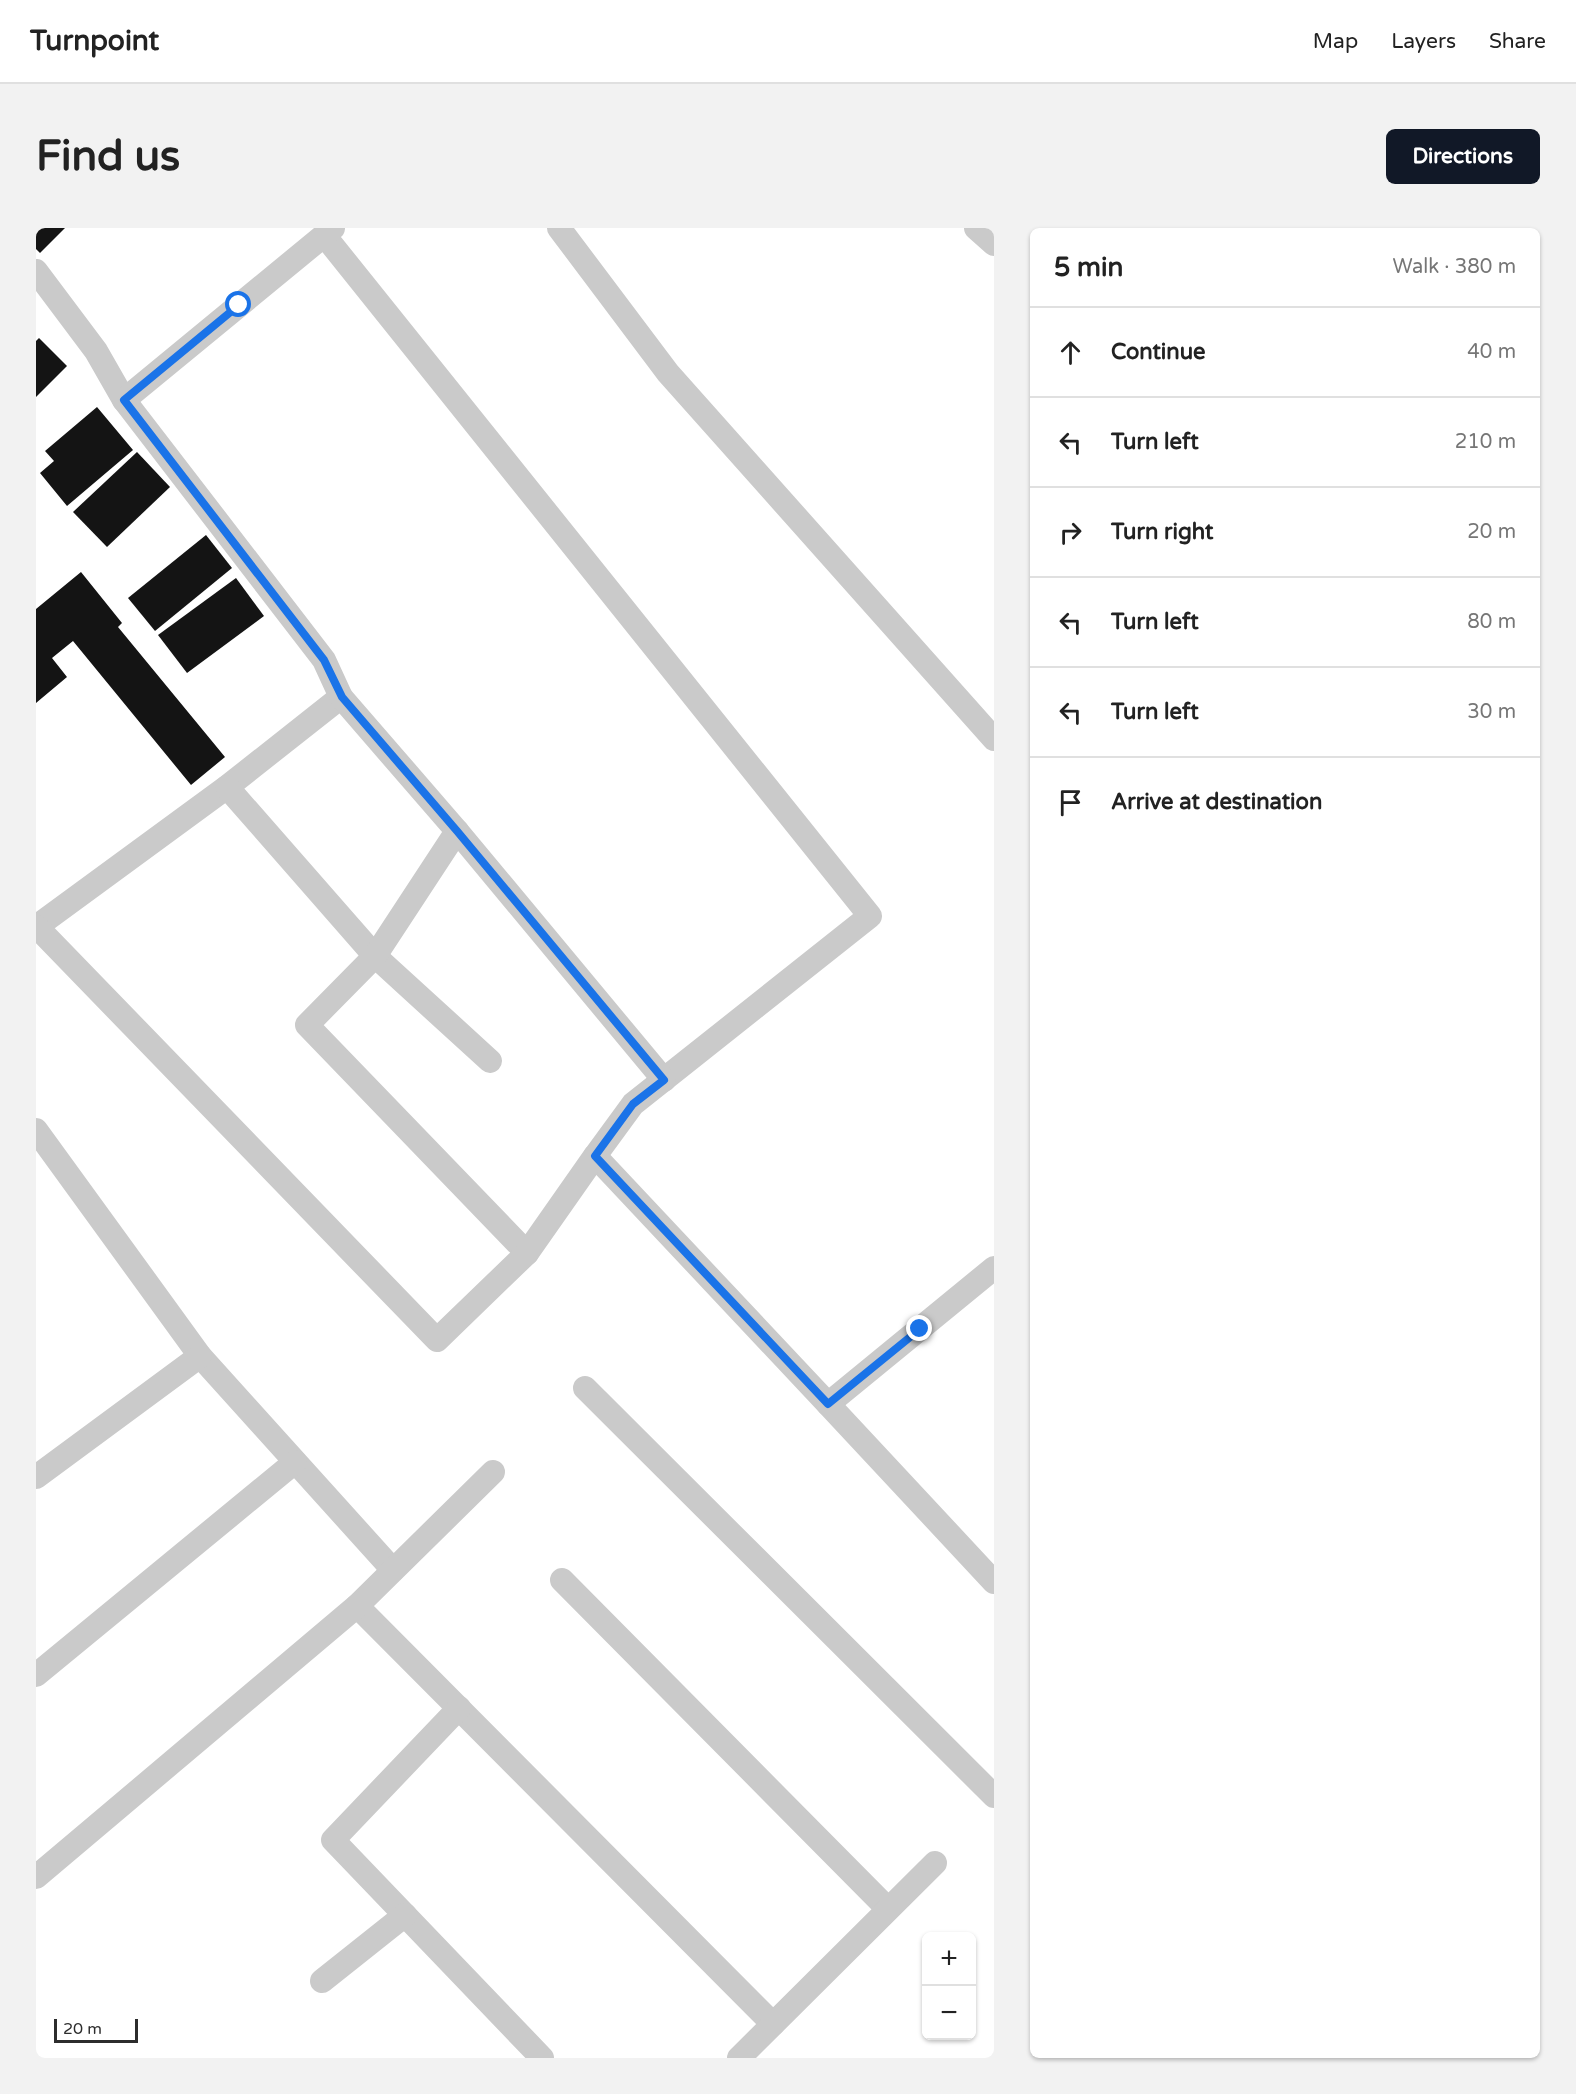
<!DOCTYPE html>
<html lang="en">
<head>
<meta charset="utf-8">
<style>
	:root { --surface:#fff; --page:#f2f2f2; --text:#222; --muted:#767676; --line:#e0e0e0; --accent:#111827 }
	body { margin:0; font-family:"Varela Round",sans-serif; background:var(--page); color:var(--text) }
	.controls { position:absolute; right:18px; bottom:18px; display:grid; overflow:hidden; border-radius:9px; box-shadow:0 2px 4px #0004 }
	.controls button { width:54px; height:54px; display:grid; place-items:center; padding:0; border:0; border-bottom:2px solid var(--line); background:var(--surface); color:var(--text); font:30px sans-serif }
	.scale { position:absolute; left:18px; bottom:15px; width:84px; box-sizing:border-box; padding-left:6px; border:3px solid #2d2d2d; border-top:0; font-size:16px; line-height:21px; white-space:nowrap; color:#2d2d2d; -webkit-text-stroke:4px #fff; paint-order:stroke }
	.stop { position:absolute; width:18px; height:18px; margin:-14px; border:4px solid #1a73e8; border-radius:50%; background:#fff }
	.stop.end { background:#1a73e8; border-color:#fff; box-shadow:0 2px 6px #0008 }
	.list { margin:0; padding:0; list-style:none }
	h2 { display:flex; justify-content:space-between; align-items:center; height:78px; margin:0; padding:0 24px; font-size:26px }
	h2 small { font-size:20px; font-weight:400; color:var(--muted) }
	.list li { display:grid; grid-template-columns:39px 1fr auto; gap:18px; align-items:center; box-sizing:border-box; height:90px; padding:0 24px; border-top:2px solid var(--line) }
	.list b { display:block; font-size:22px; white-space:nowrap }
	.list em { font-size:20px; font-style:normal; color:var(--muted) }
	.icon { flex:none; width:33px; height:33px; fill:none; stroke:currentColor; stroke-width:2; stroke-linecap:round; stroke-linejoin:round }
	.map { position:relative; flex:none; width:958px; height:1830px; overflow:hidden; border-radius:9px }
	header { display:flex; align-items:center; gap:36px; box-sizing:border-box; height:84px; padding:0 30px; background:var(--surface); border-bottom:2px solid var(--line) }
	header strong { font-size:28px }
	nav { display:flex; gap:33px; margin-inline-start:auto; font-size:21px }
	.intro { display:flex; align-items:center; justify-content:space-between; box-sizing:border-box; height:144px; padding:0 36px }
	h1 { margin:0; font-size:42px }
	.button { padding:15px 27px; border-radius:9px; background:var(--accent); color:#fff; font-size:21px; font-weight:700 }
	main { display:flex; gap:36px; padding:0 36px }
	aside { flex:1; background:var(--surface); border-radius:9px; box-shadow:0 2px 4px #0004 }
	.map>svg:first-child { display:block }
	.building { fill:#141414 }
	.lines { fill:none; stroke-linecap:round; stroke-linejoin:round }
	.minor { stroke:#cacaca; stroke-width:24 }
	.route { stroke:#1a73e8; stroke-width:8 }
</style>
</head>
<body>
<header>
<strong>Turnpoint</strong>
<nav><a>Map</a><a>Layers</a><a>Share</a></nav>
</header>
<div class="intro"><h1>Find us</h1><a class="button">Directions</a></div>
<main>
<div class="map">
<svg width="958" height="1830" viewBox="0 0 958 1830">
	<rect width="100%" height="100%" fill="#fff"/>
	<!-- building -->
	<g class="building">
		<path d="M0,0h29l-25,25 -4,-4z"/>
		<path d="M3,110l28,28 -31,31v-56z"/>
		<path d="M61,179l36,43 -66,56 -27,-33 14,-12 -9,-10z"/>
		<path d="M101,224l33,35 -63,60 -34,-35z"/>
		<path d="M170,307l26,33 -77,63 -27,-33z"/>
		<path d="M45,344l41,51 -4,4 107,130 -34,28 -118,-144 -21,17 15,19 -31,26v-94z"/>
		<path d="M200,350l28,38 -77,57 -29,-38z"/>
	</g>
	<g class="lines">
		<!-- minor -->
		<g class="minor">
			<path d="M523,0l109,145 326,366"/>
			<path d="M940,0l18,16"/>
			<path d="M288,7l546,681 -237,188 -38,52 233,248 166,-136"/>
			<path d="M0,43l60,80 28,49 200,260 17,37 -114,90 -191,140"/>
			<path d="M88,172l209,-172"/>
			<path d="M305,469l116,134 207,249"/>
			<path d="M191,559l148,169 115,105"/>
			<path d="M421,603l-82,125 -68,69 220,228"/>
			<path d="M1,699l400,413 90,-87 68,-97"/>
			<path d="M0,902l164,226 193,214"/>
			<path d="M549,1160l409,408"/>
			<path d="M792,1176l166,178"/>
			<path d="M0,1249l164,-121"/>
			<path d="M526,1352l326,329"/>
			<path d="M321,1378l416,418"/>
			<path d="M0,1447l259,-213"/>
			<path d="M423,1480l-126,132 209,218"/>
			<path d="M0,1649l321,-271 136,-134"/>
			<path d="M286,1753l83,-66"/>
			<path d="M703,1830l196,-195"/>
		</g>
	</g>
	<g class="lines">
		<!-- route -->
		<path class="route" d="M203,77l-115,95 200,260 18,37 115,134 207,249 -31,24 -38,52 233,248 92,-75"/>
	</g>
</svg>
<div class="controls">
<button>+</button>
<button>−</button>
</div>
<div class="scale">20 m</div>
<div class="stop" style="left:203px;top:77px"></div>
<div class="stop end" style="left:884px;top:1101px"></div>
</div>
<aside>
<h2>5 min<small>Walk · 380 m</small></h2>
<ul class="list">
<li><svg class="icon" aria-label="ahead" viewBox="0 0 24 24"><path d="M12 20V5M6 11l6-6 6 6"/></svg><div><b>Continue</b></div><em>40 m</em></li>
<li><svg class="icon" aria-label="left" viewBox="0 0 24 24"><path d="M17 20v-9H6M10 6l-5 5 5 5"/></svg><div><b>Turn left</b></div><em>210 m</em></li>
<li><svg class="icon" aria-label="right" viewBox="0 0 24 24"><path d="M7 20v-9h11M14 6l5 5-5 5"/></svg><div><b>Turn right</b></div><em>20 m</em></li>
<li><svg class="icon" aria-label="left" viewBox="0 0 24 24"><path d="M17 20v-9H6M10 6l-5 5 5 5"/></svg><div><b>Turn left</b></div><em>80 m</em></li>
<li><svg class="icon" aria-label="left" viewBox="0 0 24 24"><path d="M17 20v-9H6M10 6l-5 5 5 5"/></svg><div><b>Turn left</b></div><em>30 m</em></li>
<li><svg class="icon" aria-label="arrive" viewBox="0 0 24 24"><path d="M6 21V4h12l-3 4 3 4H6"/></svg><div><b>Arrive at destination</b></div></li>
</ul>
</aside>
</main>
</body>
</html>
